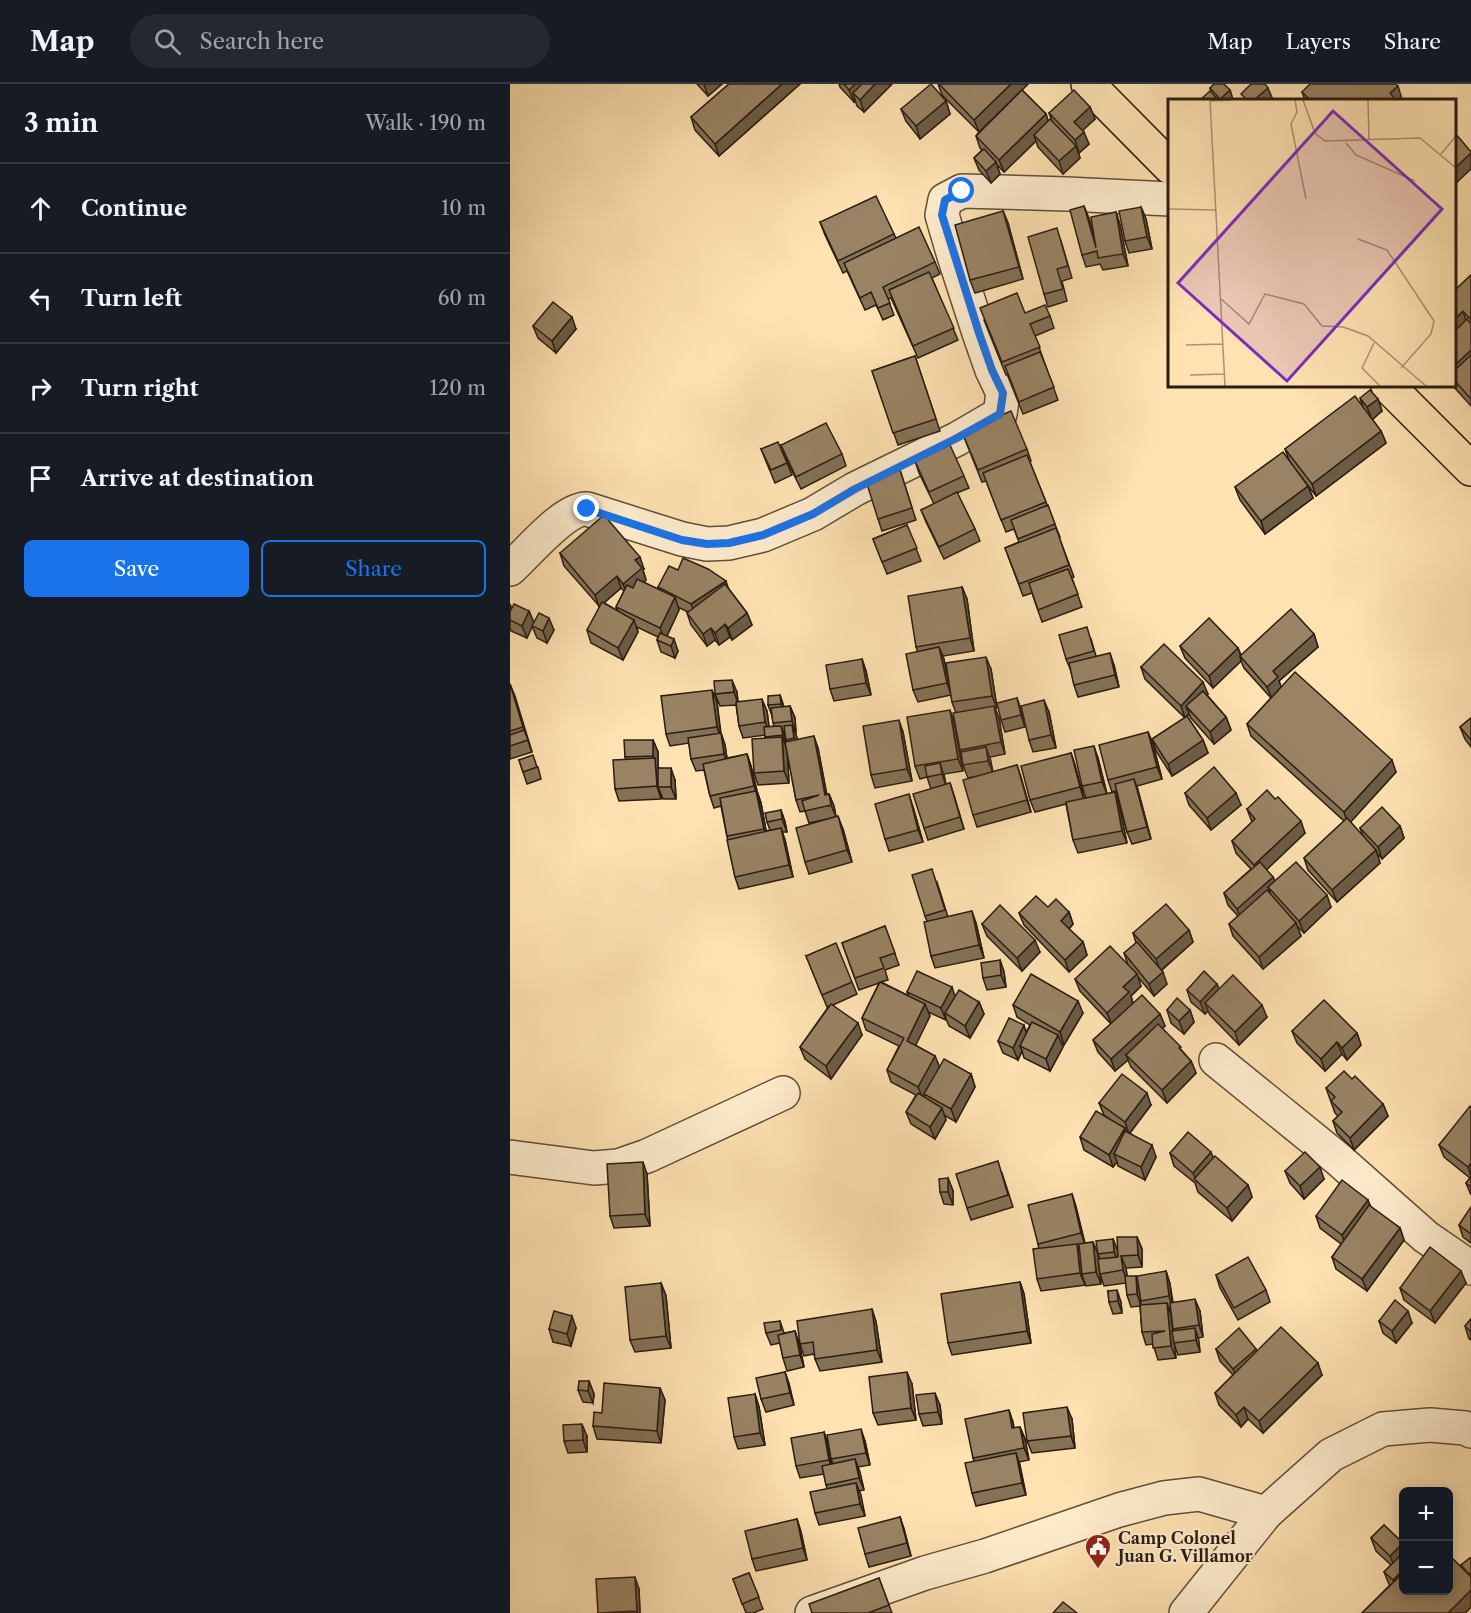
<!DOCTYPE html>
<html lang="en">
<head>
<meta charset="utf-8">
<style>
	:root { --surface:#171b24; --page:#242831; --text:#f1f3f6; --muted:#9ea1a6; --line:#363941; --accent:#1a73e8 }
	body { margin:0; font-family:"Libre Caslon Text",serif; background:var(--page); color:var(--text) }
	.controls { position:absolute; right:18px; bottom:18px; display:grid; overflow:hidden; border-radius:9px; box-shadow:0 3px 15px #0003 }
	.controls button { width:54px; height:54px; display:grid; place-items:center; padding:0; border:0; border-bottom:2px solid var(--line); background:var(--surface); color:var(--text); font:30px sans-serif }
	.stop { position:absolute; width:18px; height:18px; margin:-14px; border:4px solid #1a73e8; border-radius:50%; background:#fff }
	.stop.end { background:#1a73e8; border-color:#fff; box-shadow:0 2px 6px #0008 }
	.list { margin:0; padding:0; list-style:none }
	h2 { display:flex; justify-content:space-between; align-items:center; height:78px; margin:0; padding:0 24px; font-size:26px }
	h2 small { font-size:20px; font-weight:400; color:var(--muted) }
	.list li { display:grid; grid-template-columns:39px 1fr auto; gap:18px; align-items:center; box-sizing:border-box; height:90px; padding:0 24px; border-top:2px solid var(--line) }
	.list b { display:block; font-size:22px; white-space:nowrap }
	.list em { font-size:20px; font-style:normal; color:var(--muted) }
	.actions { display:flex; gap:12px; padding:18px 24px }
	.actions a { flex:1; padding:14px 0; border:2px solid var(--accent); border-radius:9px; text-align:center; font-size:21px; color:var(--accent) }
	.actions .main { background:var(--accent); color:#fff }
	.icon { flex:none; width:33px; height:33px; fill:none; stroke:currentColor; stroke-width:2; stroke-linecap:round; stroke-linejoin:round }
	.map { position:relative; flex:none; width:961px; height:1529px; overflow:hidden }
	header { display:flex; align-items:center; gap:36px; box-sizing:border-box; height:84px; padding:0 30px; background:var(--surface); border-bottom:2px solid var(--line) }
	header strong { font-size:28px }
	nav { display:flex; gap:33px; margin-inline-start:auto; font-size:21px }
	.search { width:420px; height:54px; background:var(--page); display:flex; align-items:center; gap:15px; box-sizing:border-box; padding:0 21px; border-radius:33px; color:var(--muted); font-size:22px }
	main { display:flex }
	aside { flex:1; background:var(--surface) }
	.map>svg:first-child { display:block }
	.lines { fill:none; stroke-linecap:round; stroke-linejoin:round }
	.minor-casing { stroke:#604e38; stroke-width:36 }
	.major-casing { stroke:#2b1d10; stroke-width:36 }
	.minor { stroke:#feeccd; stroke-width:33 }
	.major { stroke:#fee2b2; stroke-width:33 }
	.wall { fill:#847156; stroke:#2b1d10; stroke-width:1.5; fill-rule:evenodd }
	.shaded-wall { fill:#6b5c46; stroke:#2b1d10; stroke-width:1.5 }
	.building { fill:#998364; stroke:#2b1d10; stroke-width:1.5 }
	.route { stroke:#1a73e8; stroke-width:8 }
	.labels { text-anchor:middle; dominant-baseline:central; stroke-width:4.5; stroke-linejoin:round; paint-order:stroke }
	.poi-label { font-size:16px; font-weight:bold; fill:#2b1d10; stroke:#feeccd; text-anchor:start }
	.inset-road { fill:none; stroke:#aa9371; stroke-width:1.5 }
	.view { fill:#7b2cbf; fill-opacity:0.15; stroke:#7b2cbf; stroke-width:3 }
	.inset-edge { fill:none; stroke:#2b1d10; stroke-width:3 }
</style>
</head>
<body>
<header>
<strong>Map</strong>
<div class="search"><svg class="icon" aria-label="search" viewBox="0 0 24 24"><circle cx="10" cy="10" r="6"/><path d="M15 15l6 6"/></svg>Search here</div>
<nav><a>Map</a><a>Layers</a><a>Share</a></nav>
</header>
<main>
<aside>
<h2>3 min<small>Walk · 190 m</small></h2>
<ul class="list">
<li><svg class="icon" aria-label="ahead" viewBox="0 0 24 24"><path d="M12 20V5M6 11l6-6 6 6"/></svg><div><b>Continue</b></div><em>10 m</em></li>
<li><svg class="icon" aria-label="left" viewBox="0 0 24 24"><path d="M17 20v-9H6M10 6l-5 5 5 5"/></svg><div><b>Turn left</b></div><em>60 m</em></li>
<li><svg class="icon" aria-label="right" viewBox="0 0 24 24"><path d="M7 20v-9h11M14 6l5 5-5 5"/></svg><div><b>Turn right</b></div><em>120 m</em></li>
<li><svg class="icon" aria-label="arrive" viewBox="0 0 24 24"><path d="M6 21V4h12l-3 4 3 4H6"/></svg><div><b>Arrive at destination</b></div></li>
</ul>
<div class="actions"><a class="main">Save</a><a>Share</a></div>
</aside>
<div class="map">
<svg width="961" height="1529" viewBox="0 0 961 1529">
	<rect width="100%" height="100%" fill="#fee2b2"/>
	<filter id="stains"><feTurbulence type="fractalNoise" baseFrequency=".00333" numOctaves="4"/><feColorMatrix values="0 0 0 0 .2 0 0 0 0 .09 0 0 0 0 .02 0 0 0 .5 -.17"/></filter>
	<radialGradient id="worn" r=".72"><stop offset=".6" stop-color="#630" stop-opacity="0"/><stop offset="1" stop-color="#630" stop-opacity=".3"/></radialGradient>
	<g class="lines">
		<defs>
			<g id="minor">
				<path d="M0,485c17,-15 54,-61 77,-60l95,30 25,5 22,-1 34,-8 50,-21 42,-25 102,-50 43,-25 3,-21 -11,-23 -13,-37 -25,-77 -12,-41 3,-15 17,-9 105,3 103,5"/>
				<path d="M706,976l122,99 88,78 45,31"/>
				<path d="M0,1073l84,11 24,-2 29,-10 136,-63"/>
				<path d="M302,1529l113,-40 60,-17 134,-46 45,-12 35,-4 67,19"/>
				<path d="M676,1529l80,-100 65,-58 52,-26 47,-4 35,3 6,3"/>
			</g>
			<g id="major">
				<path d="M578,0l82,83"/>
				<path d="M878,302l83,83"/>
			</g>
		</defs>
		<!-- minor casing -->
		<use href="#minor" class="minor-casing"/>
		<!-- major casing -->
		<use href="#major" class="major-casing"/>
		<!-- minor -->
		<use href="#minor" class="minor"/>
		<!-- major -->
		<use href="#major" class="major"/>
	</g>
	<!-- wall -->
	<g class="wall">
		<path d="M187,0h25l-14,12z"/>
		<path d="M219,0h71l-81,72 -24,-26 -4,-13z"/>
		<path d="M329,0h53l-28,28 -7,-6 -2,-6 -1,2 -14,-15z"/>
		<path d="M428,0h90l-6,6 24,24 2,7h4l-3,-8 41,-6 5,12 -13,11 7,14 -10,9 -2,-3 3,8 -17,16 -25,-27 -2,-6 -32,31 -7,-7 3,9 -9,9 -12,-13 -5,-12 8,-8 -2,-2 -4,-12 3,-4 -37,-37z"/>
		<path d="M700,4l20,2 3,10h-33l11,-7z"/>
		<path d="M792,8l100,7 -2,1h-95z"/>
		<path d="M436,17l4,13 -30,25 -14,-18 -5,-12z"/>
		<path d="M631,123l5,12 6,30 -23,4 -4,-12z"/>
		<path d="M493,127l5,12 15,56 -48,14 -5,-13z"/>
		<path d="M606,128l4,13 8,41 -25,4 -3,-6 -14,3 -4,-12 7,-37 5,22z"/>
		<path d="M310,138l74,12 2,4 39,24 5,12 -8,4 26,62 -40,18 -27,-60 -3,1 6,16 -11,5 -7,-15 -11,5 -18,-39 -4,2 -18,-38z"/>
		<path d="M551,157l11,37 -10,3 5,20 -19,6 -4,-13z"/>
		<path d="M961,191v131l-18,-20h2v-96z"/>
		<path d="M515,229l25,3 4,12 -19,8 23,64 -35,14 -16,-40 -1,1 -22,-55z"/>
		<path d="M23,242l43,3 -20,24 -18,-15z"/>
		<path d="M405,272l25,75 -42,14 -26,-74z"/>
		<path d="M850,314l18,1 4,12 -10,8 9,12 5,12 -70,53 -20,-26 12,16 5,12 -48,36 -25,-34 -5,-13 54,-27 -4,-11 78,-42z"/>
		<path d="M452,348l65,17 4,12 -1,1 30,75h-1l15,40 -2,1 10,29 -40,15 -10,-29 -9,3 -18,-48 14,-6 -5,-13 -8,3 -20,-51 -4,1z"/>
		<path d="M271,361l61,9 4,12 -45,23 -16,-32z"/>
		<path d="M251,365l26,14 5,12 -17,8z"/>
		<path d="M405,377l49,15 5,12 -12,5 18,36 5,12 -36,18 -18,-37 -5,-12 13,-6 -15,-31z"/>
		<path d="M390,386l16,50 -34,11 -4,-12z"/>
		<path d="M397,441l14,36 -34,13 -14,-35z"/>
		<path d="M50,469l84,16 -1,1 3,10 -3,2 16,8 -1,-3 20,-17 50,18 19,25 5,12 -20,15 -2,-3 -11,8 -4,-5 -8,6 -16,-21 -4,-12 1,-1 -10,-5 1,3 -12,26 11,15 -3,7 -14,-6 -4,-12 1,-3 -21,-10 1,5 -15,28 -32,-17 -4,-13 13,-23 -36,-41zM111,504l3,3 -8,16 2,4 -14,-8z"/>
		<path d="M452,503l5,12 7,52 -31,5 8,37 40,-24 6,39h-2l4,10 6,36 -15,3 3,15 24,-7 14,47 -54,15 -4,-12 5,-39 -10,2 -5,-13 -3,-15 -4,-37 -4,-11 -1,-7 -33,7 -5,-12 5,-38 -2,-5z"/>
		<path d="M0,520l2,5 17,2 5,12 20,7 -7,13 -10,-5 -5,-12 -5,12 -16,-7 -1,-3z"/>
		<path d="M804,550l4,13 -39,34 2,6 115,85 -46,50 13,14 -3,-8 40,-2 4,12 -22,21 -5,-6 3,10 -43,39 -29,-32 -4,-12 40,-37 -93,-85 -4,-12 24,-26 -27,-30 -3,-7 -28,27 -28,-30 -5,-12 58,2 3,7z"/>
		<path d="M581,555l5,17 18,9 5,22 -41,10 -4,-12 -3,-14 -5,-12z"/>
		<path d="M352,575l4,12 5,24 -37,6 -4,-12z"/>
		<path d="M631,583l67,27 -1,1 19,22 5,13 -17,14 -23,-26 -2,-4 -2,2 16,24 5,13 -36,23 -16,-25 -4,-12 33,-21 -40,-39z"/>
		<path d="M0,600l22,68 -22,7z"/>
		<path d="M227,608l1,10 29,9 2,16 5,-1 -2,-10 -4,-11 12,-10 4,12 6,-1 5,12 1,15h-1l2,6 21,9 9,47 2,-1 5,12 2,11 -27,6 -4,-12 -5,1 -4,-12 -9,-49 2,32 -31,2 -4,-12 11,-35v-3l-22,3 -4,-12 -3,-21 -16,1 -5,-12z"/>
		<path d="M507,614l4,12 4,17 -20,5 -4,-12z"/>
		<path d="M207,618l4,31 4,12 2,13 20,-4 4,12 6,25 4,12 5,28 4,-1 -3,-8 14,-12 4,12 2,10h-5l3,8 8,37 -54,12 -4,-12 -14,-71 -7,2 -4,-12 -6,-26 -8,1 -5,-12 -2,-16 -19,3 -4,-12z"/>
		<path d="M539,628l7,36 -23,4 -4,-12z"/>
		<path d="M961,634v29l-6,-8 -5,-12z"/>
		<path d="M444,638l9,49 -19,3 2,10 4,-1 14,46 -36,11 -4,-12 7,-39 -4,-12 -7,2 -5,-13z"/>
		<path d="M393,648l9,49 -37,7 -4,-13z"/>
		<path d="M638,648l5,12 9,35 -25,7 14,53 -19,5 -5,-12 -11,-41 -4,1 -4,-12z"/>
		<path d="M143,656l5,12v14l1,2 16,12 1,19h-13l-2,-5v5l-42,2 -4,-12 11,-29 -1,-3z"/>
		<path d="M561,669l4,12 9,33h2l-4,-12 16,-28 9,36 8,-2 4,13 8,38 -49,10 -5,-13 -7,-36 -31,8 -5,-12z"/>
		<path d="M9,676l19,7 3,12 -14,5z"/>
		<path d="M675,709l56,12 -30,25 -22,-25z"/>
		<path d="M403,723l10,35 -34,9 -4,-12z"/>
		<path d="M737,725l58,24 -39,37 7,7 2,4 56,26 -27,26 -7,-7 4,10 -38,33 -30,-33 -4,-12 9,-8 -10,-11 -4,-12 27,-24 -15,-16 -4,-12 20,-19z"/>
		<path d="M333,745l9,33 -43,12 -4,-12z"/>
		<path d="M427,798l11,35 28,6 8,35 -49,10 -4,-12 -4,-35 -2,-5z"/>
		<path d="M538,823l21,5 4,12 -4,5 14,13 4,13 -18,17 -45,-47 -5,-12z"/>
		<path d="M472,840l58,28 -18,19 -35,-35z"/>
		<path d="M375,842l14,39 -14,5 3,10 -7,2 28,14 -2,-4 48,4 24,6 5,12 -14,24 -21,-12 -3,-7v1l-18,-8 2,4 -15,29 20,11 4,11 32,7 4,13 -19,35 -12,-7 2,5 -11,19 -24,-15 -5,-12 10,-17 -25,-13 -4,-12 12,-24 -33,-16 -4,-12 17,-35 -20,7 -17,-47z"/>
		<path d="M679,846l4,12 -32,29 6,13 -13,12 -17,-20 4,10 -10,10 2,7 27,11 5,12 -3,2 29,33 5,12 -29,30 -36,-36 -3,-7 -13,11 -17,-19 -5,-12 18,-16 -31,-33 -5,-12 53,-14 -4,-12 12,-10 -3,-10z"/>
		<path d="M296,872l46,26 5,12 -24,11 29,30 -31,44 -26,-20 -5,-12 29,-41 -2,1z"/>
		<path d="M490,876l4,12 2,15 -19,3 -4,-12z"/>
		<path d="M707,900l2,5 48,28 -28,28 -29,-30 -2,-4 -3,3 -14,-12 -4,-12z"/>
		<path d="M503,921l70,8 -19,32 -3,-2 2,4 -13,24 -26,-13 -2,-7 -4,9 -15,-7 -5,-12 28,-9 4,-7 -13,-8z"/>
		<path d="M657,926h23l4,12 -10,12 -13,-11z"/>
		<path d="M782,947l65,2 4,12 -14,15 -5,-6 -17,17 -28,-28z"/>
		<path d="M842,995l31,25 5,12 -34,34 -17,-17 -4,-12 5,-5 -3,-3 -9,-25z"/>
		<path d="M589,1019l52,2 -21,28 26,24 -11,23 -27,-14 -1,-4 -4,5 -29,-17 -4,-13 28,-19 -4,-3z"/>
		<path d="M961,1023v88l-5,-12 4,-5 -26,-21 -5,-12z"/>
		<path d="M660,1069l43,4 35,28 4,12 -20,24 -34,-29 -3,-9 -21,-17z"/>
		<path d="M775,1087l39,8 -20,20 -14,-16z"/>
		<path d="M492,1089l11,34 -42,13 -4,-12z"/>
		<path d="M137,1090l3,52 -36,2 -4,-12z"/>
		<path d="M438,1094l5,13v14l-9,-1 -4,-12z"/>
		<path d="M562,1110l4,13 9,36 8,-1 5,12v5h2l-2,-5 15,-15 4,12 20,-14 5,12v18l-16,1 1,8 11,7 28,-12 4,13 3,18 27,9 3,26 -5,1 2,14 -22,3 -4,-11 2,14 -18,2 -5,-16 -7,1 -4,-13 -2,-26 -9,1 -4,-12 -1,-12 -22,3 -4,-12 1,10 -15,2 -2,-6 1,5 -44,6 -4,-12 2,-30 -1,-5zM659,1225h1l4,22h-1z"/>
		<path d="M861,1123l29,21 4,12 -37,51 -31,-22 -4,-12 9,-13 -21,-16 -4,-12z"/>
		<path d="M961,1123v36l-8,-6 -4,-12z"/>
		<path d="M706,1191l50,15 4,12 -32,18 -18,-32z"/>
		<path d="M510,1198l4,12 7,49 -79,12 -4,-12z"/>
		<path d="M151,1199l5,13 5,52 -36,4 -5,-12z"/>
		<path d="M956,1199l-31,40 -31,-23 -4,-12z"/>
		<path d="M598,1207l13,11 1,11 -9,1 -4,-12z"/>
		<path d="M362,1225l4,13 6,40 -62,9 -5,-12 -1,-5 -10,2 -4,-12z"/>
		<path d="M961,1235v21l-2,-1 -4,-13z"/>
		<path d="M270,1237l4,12 11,-2 4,12 5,24 -17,4 -4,-13 -3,-15 -9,2 -5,-12z"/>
		<path d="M869,1237l33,2 -16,20 -13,-10z"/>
		<path d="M66,1244l-5,18 -18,-4 -4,-13z"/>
		<path d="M706,1265l41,2 65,24 -59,58 -15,-14 -7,8 -22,-22 -4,-12 18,-18 -13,-14z"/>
		<path d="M275,1288l4,12 5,21 -28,7 -5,-13z"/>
		<path d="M79,1297l5,13 -1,9 -10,-1 -5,-12z"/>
		<path d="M402,1300l4,36 -38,5 -5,-12z"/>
		<path d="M150,1304l5,12 -4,43 -64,-4 -4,-13 9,-13z"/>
		<path d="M245,1310l4,13 6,38 -27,4 -4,-12z"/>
		<path d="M430,1321l2,19 -19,2 -4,-12z"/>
		<path d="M562,1335l3,29 -43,5 -5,-12z"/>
		<path d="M503,1338l1,6 6,-1 5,12 4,21 -10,2 7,33 -50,11 -4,-13 2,-32 -1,-3z"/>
		<path d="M314,1348l4,12 4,20h1l-2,-5 34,-18 5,24 -12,2 6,23 -5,1 6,25 -46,9 -4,-12 12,-24 -3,-15 -24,4 -4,-12z"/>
		<path d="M77,1352v16l-19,1 -4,-12z"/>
		<path d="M390,1433l4,12 7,27 -42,11 -4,-13z"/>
		<path d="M287,1435l4,13 6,28 -51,11 -4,-12z"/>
		<path d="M874,1441l20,19v46h45v-35l14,14 -2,-4 9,-7 1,2v47l-6,6h-103l28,-28 -1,-1 -5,-12 7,-7 -15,-14 -5,-13z"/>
		<path d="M239,1489l14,36 -10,4h-7l-13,-34z"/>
		<path d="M369,1494l13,35h-80z"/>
		<path d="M129,1505l1,24h-42z"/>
	</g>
	<!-- shaded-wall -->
	<g class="shaded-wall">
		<path d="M194,0h18l-14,12z"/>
		<path d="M272,0h18l-81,72 -4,-12z"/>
		<path d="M345,0h18l-20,9 2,7 -1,2 -5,-12z"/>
		<path d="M365,0h17l-28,28 -4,-12z"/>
		<path d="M501,0h17l-49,48 -5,-12z"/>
		<path d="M888,2l4,13 -2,1h-8l-2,-7z"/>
		<path d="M758,4l5,12h-19z"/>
		<path d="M720,6l3,10h-13v-1z"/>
		<path d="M436,17l4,13 -30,25 -4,-13z"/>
		<path d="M580,23l5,12 -16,15 -5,-12z"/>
		<path d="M536,30l4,13 -16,8 2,6 -32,31 -5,-12z"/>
		<path d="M574,48l5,12 -10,9 -4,-13z"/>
		<path d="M566,62l4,12 -17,16 -4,-13z"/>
		<path d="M961,69v16l-16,15v-16z"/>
		<path d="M486,78l4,12 -9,9 -5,-12z"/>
		<path d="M574,122l5,12 10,38 -2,-5z"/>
		<path d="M631,123l5,12 6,30 -5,-12z"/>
		<path d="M493,127l5,12 15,56 -4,-12z"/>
		<path d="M606,128l4,13 8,41 -5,-12z"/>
		<path d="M953,227l4,13 -11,9 -1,-5v-9z"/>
		<path d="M62,233l4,12 -20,24 -4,-12z"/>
		<path d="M961,266v17l-16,14v-16z"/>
		<path d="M868,315l4,12 -10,9 -5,-13z"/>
		<path d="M871,347l5,12 -70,53 -4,-12z"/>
		<path d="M798,402l5,12 -48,36 -4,-13z"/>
		<path d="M130,473l4,12 -1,1 3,10 -18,16 -5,-12 12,-24z"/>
		<path d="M107,492l4,12 -22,19 -4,-12z"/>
		<path d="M216,497l4,12 -34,23 -5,-12z"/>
		<path d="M452,503l5,12 7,52 -4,-13z"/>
		<path d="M165,513l4,13 -14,30 -5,-12z"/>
		<path d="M19,527l5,12 -7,15 -5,-12z"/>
		<path d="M237,529l5,12 -20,15 -4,-12z"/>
		<path d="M39,534l5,12 -7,13 -4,-12z"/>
		<path d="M124,536l4,12 -15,28 -5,-12z"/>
		<path d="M215,540l5,13 -11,8 -4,-12z"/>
		<path d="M201,544l4,12 -8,6 -4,-12z"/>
		<path d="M804,550l4,13 -39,34 3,8 -10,10 -5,-12 6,-16z"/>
		<path d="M164,555l4,12 -3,7 -4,-12z"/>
		<path d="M429,563l5,12 7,36 -4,-12z"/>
		<path d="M728,564l4,11 -2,-3 1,5 -28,27 -4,-12z"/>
		<path d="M600,569l4,12 5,22 -4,-12z"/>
		<path d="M476,573l5,12 6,39 -5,-12z"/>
		<path d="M352,575l4,12 5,24 -5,-12z"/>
		<path d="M222,596l5,12 1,12 -4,-12z"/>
		<path d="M693,598l5,12 -17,18 -5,-6 3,8 -4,4 -4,-12z"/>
		<path d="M0,600l5,12 17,56 -9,-25z"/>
		<path d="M202,606l5,12 4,37 -4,-12z"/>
		<path d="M270,611l4,12 1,9 -4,-12z"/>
		<path d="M507,614l4,12 4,17 -4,-12z"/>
		<path d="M252,615l5,12 3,23 -5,-12z"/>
		<path d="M534,616l5,12 7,36 -5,-13z"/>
		<path d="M280,622l5,12 1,15 -4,-12z"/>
		<path d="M484,622l5,12 6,36 -4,-12z"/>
		<path d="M440,626l4,12 9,49 -5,-12z"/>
		<path d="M716,633l5,13 -17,14 -4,-12z"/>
		<path d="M389,636l4,12 9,49 -5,-12z"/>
		<path d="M282,641l5,12 2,14 -5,-13z"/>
		<path d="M271,642l5,12 1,9 -4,-12z"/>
		<path d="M638,648l5,12 9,35 -5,-12z"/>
		<path d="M211,649l4,12 3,21 -4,-12z"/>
		<path d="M304,652l4,12 11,59 -4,-12z"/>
		<path d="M272,653l5,12 2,34 -5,-12z"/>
		<path d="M143,656l5,12v14l2,5 -2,16 3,7v5l-4,-13 -2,-24 -2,-6z"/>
		<path d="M693,656l5,13 -36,23 -4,-12z"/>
		<path d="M584,662l4,12 9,36 -5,-12z"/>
		<path d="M476,663l4,12 3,14 -5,-12z"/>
		<path d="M561,669l4,12 9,35 -4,-13z"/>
		<path d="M237,670l4,12 6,25 4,12 7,38 -4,-12 -6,-32 -4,-11z"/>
		<path d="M882,676l4,12 -48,53 -4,-13z"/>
		<path d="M430,679l4,13 2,10 -4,-12z"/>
		<path d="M507,681l4,12 10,35 -4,-12z"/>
		<path d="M161,684l4,12 1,19 -5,-12z"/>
		<path d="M624,695l4,12 13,48 -4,-12z"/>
		<path d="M440,699l4,12 10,34 -4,-12z"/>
		<path d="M605,708l4,13 8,38 -5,-12z"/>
		<path d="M726,709l5,12 -30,25 -4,-12z"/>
		<path d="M319,710l5,12 2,11 -5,-12z"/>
		<path d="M399,710l4,13 10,35 -5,-12z"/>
		<path d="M271,726l4,12 2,10 -5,-13z"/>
		<path d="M328,732l5,13 9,33 -5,-12z"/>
		<path d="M791,737l4,12 -46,44 -5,-12z"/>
		<path d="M890,742l4,12 -22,21 -4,-12z"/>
		<path d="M271,744l4,12 8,37 -4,-12z"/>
		<path d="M866,766l4,13 -43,39 -5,-12z"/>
		<path d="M763,793l5,12 -10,-2 3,8 -29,26 -5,-12z"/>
		<path d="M817,811l4,12 -27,26 -5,-12z"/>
		<path d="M462,827l4,12 8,35 -5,-13z"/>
		<path d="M559,828l4,12 -8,9 -4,-12z"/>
		<path d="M786,839l5,13 -38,33 -4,-12z"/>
		<path d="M679,846l4,12 -33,29 -4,-12z"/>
		<path d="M525,856l5,12 -18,19 -5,-13z"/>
		<path d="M573,858l4,13 -18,17 -4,-12z"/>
		<path d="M490,876l4,12 2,15 -5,-12z"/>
		<path d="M653,888l4,12 -13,12 -5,-12z"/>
		<path d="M627,890l4,12 -10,10 2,8 -21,21 -5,-12 16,-26z"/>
		<path d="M707,900l5,12 -17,7 3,8 -3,3 -5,-12z"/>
		<path d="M442,903l4,12 -11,14 1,6v1l-5,-12z"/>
		<path d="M568,917l5,12 -19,32 -4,-13z"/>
		<path d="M469,918l5,12 -14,24 -5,-12z"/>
		<path d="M415,920l5,12 -18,37 -5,-12z"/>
		<path d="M752,921l5,12 -28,28 -4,-13z"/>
		<path d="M680,926l4,12 -10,12 -5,-13z"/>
		<path d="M650,930l5,12 -35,32 -4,-3 2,5 -13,11 -4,-12z"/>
		<path d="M348,939l4,12 -31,44 -5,-13z"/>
		<path d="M514,941l4,13 -8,8 2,5 -4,9 -5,-12z"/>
		<path d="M847,949l4,12 -14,15 -5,-12z"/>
		<path d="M548,951l5,12 -13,24 -4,-12z"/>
		<path d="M827,958l5,12 -17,17 -4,-12z"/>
		<path d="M425,972l5,12 -16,26 1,2 -2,3 -5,-12z"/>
		<path d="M681,977l5,12 -29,30 -5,-13z"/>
		<path d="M461,990l4,13 -19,35 -5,-13z"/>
		<path d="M637,1009l4,12 -22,29 -4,-12z"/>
		<path d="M873,1020l5,12 -34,34 -4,-12z"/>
		<path d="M432,1024l4,12 -11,19 -5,-12z"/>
		<path d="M615,1044l5,12 -16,14 3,8 -4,5 -4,-12z"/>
		<path d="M642,1061l4,12 -11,23 -4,-13z"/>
		<path d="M701,1068l5,12 -19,18 -4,-9z"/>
		<path d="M133,1078l4,12 3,52 -5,-12z"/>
		<path d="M961,1079v14l-3,-10z"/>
		<path d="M810,1083l4,12 -20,20 -4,-13z"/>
		<path d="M438,1094l5,13v14l-5,-13z"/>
		<path d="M738,1101l4,12 -20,24 -5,-13z"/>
		<path d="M562,1110l4,13 9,38 -4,-12z"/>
		<path d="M858,1116l5,12 -27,35 -4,-12z"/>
		<path d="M890,1144l4,12 -37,51 -5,-12z"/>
		<path d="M627,1153l5,12v18l-4,-12z"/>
		<path d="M603,1155l5,12 1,13 -5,-12z"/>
		<path d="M583,1158l5,12 3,30 -5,-12z"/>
		<path d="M567,1160l4,12 1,18 3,11 -5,-12z"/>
		<path d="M611,1172l5,12 2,15 -5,-13z"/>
		<path d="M656,1187l4,13 3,25 -4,-13z"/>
		<path d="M951,1187l5,12 -31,40 -5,-12z"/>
		<path d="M626,1192l4,12 1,18 -4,-12z"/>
		<path d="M510,1198l4,12 7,49 -4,-12z"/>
		<path d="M151,1199l5,13 5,52 -5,-12z"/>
		<path d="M607,1206l4,12 1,11 -4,-12z"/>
		<path d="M685,1215l5,12 3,26 -4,-12z"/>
		<path d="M657,1219l4,12 5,43 -5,-12z"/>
		<path d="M362,1225l4,13 6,40 -5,-12z"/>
		<path d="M898,1227l4,12 -16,20 -4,-12z"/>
		<path d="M62,1232l4,12 -5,18 -4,-12z"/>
		<path d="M685,1244l4,13 1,11 -4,-12z"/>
		<path d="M285,1247l4,12 5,24 -4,-12z"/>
		<path d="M746,1265l5,12 -23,20 -5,-12z"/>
		<path d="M808,1279l4,12 -59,58 -4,-12z"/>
		<path d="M275,1288l4,12 5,21 -4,-12z"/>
		<path d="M397,1288l5,12 4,36 -5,-12z"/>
		<path d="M79,1297l5,13 -1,9 -5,-12z"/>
		<path d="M150,1304l5,12 -4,43 -4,-12z"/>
		<path d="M425,1309l5,12 2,19 -4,-12z"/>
		<path d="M245,1310l4,13 6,38 -5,-12z"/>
		<path d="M557,1323l5,12 3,29 -4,-12z"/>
		<path d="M734,1323l4,12 -7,8 -5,-12z"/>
		<path d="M499,1326l4,12 3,18 -4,-12z"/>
		<path d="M72,1340l5,12v16l-4,-12z"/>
		<path d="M510,1343l5,12 4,21 -5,-12z"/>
		<path d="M351,1345l4,12 5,24 -4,-12z"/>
		<path d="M314,1348l4,12 5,28 -4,-12z"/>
		<path d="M506,1369l4,12 6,30 -4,-12z"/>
		<path d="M345,1375l5,13 4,18 -5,-12z"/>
		<path d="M346,1399l5,12 4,21 -5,-12z"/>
		<path d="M390,1433l4,12 7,27 -4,-13z"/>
		<path d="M287,1435l4,13 6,28 -4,-12z"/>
		<path d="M893,1459l1,16 -9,9 -5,-12z"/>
		<path d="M894,1485v17l-7,6 -4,-12z"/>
		<path d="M125,1493l4,12 1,24h-3v-2z"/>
		<path d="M961,1506v17l-6,6h-17z"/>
	</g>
	<!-- building -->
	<g class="building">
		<path d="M219,0h53l-67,60 -24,-27z"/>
		<path d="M334,0h11l-6,6z"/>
		<path d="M352,0h13l-15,16 -7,-7z"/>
		<path d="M421,0l15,17 -30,25 -15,-17z"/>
		<path d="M429,0h72l-37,36z"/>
		<path d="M704,0h10l6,6 -10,9 -10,-11z"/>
		<path d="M741,0h14l3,4 -14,12h-7l-6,-6z"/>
		<path d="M800,0h85l3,2 -8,7 6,7h-86l-8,-8z"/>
		<path d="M512,6l24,24 -47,46 -23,-24z"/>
		<path d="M564,6l16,17 -16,15 10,10 -9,8 -26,-27z"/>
		<path d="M700,7l8,9h-18z"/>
		<path d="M540,35l26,27 -17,15 -25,-26z"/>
		<path d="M945,49l16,19v1l-16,15z"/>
		<path d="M474,65l12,13 -10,9 -12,-13z"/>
		<path d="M366,112l18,38 -56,27 -18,-39z"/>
		<path d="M574,122l12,42 -5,-31 25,-5 7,42 -25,4 -1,-7 -15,4 -12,-45z"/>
		<path d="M631,123l6,30 -22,4 -6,-30z"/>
		<path d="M493,127l16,56 -49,13 -15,-55z"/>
		<path d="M409,143l16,35 -52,25 7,16 -12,5 -7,-16 -11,6 -16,-35z"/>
		<path d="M547,144l11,38 -11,3 6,20 -19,5 -16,-57z"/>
		<path d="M419,188l25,56 -41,18 -24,-56z"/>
		<path d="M961,191v41l-2,2 -6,-7 -8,8v-29z"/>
		<path d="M507,209l8,20 20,-8 5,11 -20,8 10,23 -38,15 -22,-54z"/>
		<path d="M43,218l19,15 -20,24 -19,-15z"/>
		<path d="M957,235l4,5v26l-16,15v-34z"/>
		<path d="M530,268l14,35 -35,15 -14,-36z"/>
		<path d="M961,271v44l-16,-18v-11z"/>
		<path d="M405,272l21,63 -43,14 -21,-62z"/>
		<path d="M860,306l8,9 -11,8 -7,-9z"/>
		<path d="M845,312l26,35 -69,53 -27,-35z"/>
		<path d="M501,327l16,38 -49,21 -16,-38z"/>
		<path d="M316,339l16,31 -46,23 -15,-32z"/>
		<path d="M268,358l9,21 -16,7 -10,-21z"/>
		<path d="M440,361l14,31 -35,16 -14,-31z"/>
		<path d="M773,368l25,34 -47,35 -26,-34z"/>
		<path d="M517,371l19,47 -45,18 -18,-47z"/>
		<path d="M390,386l12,38 -34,11 -12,-38z"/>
		<path d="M447,408l18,37 -36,18 -18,-37z"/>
		<path d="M538,421l7,19 -37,15 -7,-19z"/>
		<path d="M94,431l36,42 -5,3 7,8 -19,16 -6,-8 -22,19 -35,-42z"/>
		<path d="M397,441l10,23 -35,14 -9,-23z"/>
		<path d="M546,444l13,37 -50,19 -14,-36z"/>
		<path d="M173,474l25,11 18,12 -35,23 -33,-17 11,-21 9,4z"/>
		<path d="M558,485l10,25 -40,16 -9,-27z"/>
		<path d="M127,495l38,18 -15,31 -44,-21 11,-22 6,3z"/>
		<path d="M215,500l22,29 -19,15 -3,-4 -10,9 -4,-5 -8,6 -16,-21z"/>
		<path d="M452,503l8,51 -54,9 -8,-51z"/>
		<path d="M92,518l32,18 -16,28 -31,-18z"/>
		<path d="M4,520l15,7 -7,15 -12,-6v-8z"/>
		<path d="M781,525l23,25 -41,37 5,6 -11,10 -27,-31z"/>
		<path d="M29,529l10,5 -6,13 -11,-5z"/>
		<path d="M699,534l29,30 -29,28 -29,-30z"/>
		<path d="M577,543l7,24 -28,8 -7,-24z"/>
		<path d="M150,549l14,6 -3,7 -14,-6z"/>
		<path d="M654,560l39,38 -22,24 -40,-39z"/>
		<path d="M429,563l8,36 -34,7 -7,-36z"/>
		<path d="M600,569l5,22 -41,10 -5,-22z"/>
		<path d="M476,573l6,39 -40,6 -6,-39z"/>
		<path d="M352,575l4,24 -36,6 -4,-24z"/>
		<path d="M785,588l97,88 -48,52 -97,-88z"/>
		<path d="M222,596l2,12 -19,2 -1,-13z"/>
		<path d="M0,600l13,43 -13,4z"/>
		<path d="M202,606l5,37 -51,7 -5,-38z"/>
		<path d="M693,607l23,26 -16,15 -24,-26z"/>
		<path d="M270,611l1,9 -13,1v-9z"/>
		<path d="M507,614l4,17 -20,5 -4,-17z"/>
		<path d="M252,615l3,23 -26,4 -3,-24z"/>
		<path d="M534,616l7,35 -22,5 -8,-34z"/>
		<path d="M280,622l2,15 -19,2 -2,-15z"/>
		<path d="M484,622l7,36 -41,8 -7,-37z"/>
		<path d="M440,626l8,49 -43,7 -8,-49z"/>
		<path d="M677,632l16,24 -35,24 -16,-25z"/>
		<path d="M961,634v22l-11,-13z"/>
		<path d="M389,636l8,49 -36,6 -8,-49z"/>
		<path d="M282,641l2,13 -8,2 -2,-14z"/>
		<path d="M271,642l2,9 -18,2 -1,-10z"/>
		<path d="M14,646l4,10 -18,6v-11z"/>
		<path d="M638,648l9,35 -49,13 -9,-35z"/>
		<path d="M211,649l3,21 -33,5 -3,-21z"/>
		<path d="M304,652l11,59 4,-1 2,11 -26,6 -3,-10 17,-6 -23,5 -11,-58z"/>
		<path d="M272,653l2,34 -30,2 -2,-34z"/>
		<path d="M114,656h29v16l-28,1z"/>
		<path d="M584,662l8,36 -20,4 -8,-36z"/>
		<path d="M476,663l2,14 -25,4 -2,-13z"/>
		<path d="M561,669l9,34 -50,13 -9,-34z"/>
		<path d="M237,670l7,32 -44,10 -7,-32z"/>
		<path d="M23,671l4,12 -14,5 -4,-12z"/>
		<path d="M145,674l2,28 -42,3 -2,-29z"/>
		<path d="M430,679l2,11 -15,3 -2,-11z"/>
		<path d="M507,681l10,35 -54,15 -10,-35z"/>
		<path d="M704,683l22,26 -29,25 -22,-25z"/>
		<rect x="148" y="684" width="13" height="19"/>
		<path d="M624,695l13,48 -20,5 -12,-48z"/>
		<path d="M440,699l10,34 -36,11 -11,-34z"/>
		<path d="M757,706l8,9 3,-2 23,24 -47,44 -22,-24 23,-22 -8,-10z"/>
		<path d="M246,707l8,38 -37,7 -7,-38z"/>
		<path d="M605,708l7,39 -49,9 -7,-38z"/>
		<path d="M399,710l9,36 -33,9 -10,-35z"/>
		<path d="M872,723l18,19 -22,21 -18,-19z"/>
		<path d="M271,726l1,9 -15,3 -2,-9z"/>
		<path d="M328,732l9,34 -42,12 -9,-34z"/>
		<path d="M837,734l29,32 -44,40 -28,-32z"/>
		<path d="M271,744l8,37 -54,12 -8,-37z"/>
		<path d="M750,778l13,15 -36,32 -13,-16z"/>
		<path d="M786,778l31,33 -28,26 -31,-34z"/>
		<path d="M422,785l13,41 -20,6 -13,-41z"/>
		<path d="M757,806l29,33 -37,34 -30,-33z"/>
		<path d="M526,812l12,11 8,-8 13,13 -8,9 22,21 -18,18 -46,-47z"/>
		<path d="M656,820l23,26 -33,29 -23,-26z"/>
		<path d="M490,821l35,35 -18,18 -35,-34z"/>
		<path d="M462,827l7,34 -48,11 -7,-34z"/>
		<path d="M375,842l10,27 -15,5 4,10 -29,10 -13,-35z"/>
		<path d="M627,858l26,30 -14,12 -25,-31z"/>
		<path d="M326,859l16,39 -30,13 -16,-39z"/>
		<path d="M600,862l27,28 -14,13 6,5 -22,21 -32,-34z"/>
		<path d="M490,876l1,15 -18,3 -2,-15z"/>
		<path d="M407,887l35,16 -11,21 -34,-16z"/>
		<path d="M694,887l13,13 -17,18 -13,-12z"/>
		<path d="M521,890l47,27 -18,31 -47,-27z"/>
		<path d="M723,891l29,30 -27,27 -30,-29z"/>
		<path d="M370,898l45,22 -18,37 28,15 -17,31 -31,-17 17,-32 -42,-20z"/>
		<path d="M449,906l20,12 -14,24 -20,-13z"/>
		<path d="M632,911l18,19 -49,45 -18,-19z"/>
		<path d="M667,914l13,12 -11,11 -12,-11z"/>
		<path d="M814,916l33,33 -15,15 -5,-6 -16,17 -29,-28z"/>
		<path d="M321,920l27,19 -32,43 -26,-19z"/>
		<path d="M499,934l15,7 -11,23 -15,-7z"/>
		<path d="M522,938l26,13 -12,24 -26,-13z"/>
		<path d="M648,940l23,23 -2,1 12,13 -29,29 -36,-35z"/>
		<path d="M434,975l27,15 -20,35 -27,-15z"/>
		<path d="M834,987l8,8 3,-3 28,28 -33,34 -17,-17 9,-9 -11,-11 4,-4 -9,-9z"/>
		<path d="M612,990l25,19 -22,29 -26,-19z"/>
		<path d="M408,1009l24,15 -12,19 -24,-15z"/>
		<path d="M960,1022l1,1v56l-3,4 -29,-22z"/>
		<path d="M586,1027l29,17 -16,27 -29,-18z"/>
		<path d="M615,1047l27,14 -11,22 -27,-13z"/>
		<path d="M678,1048l23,20 -18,21 -23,-20z"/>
		<path d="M795,1068l15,15 -20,19 -15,-15z"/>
		<path d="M705,1072l33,29 -21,23 -33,-29z"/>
		<path d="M488,1077l10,34 -41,13 -11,-34z"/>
		<path d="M133,1078l2,52 -35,2 -3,-52z"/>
		<path d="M961,1093v10l-5,-4z"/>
		<path d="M438,1094v14h-8l-1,-13z"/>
		<path d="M832,1096l26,20 -26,35 -26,-19z"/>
		<path d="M562,1110l9,39 -43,11 -10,-39z"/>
		<path d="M859,1121l31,23 -38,51 -30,-22z"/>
		<path d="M961,1123v27l-12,-9z"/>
		<path d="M607,1153h20l1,18 -17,1 2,14 -23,4 -2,-15 20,-2z"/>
		<path d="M603,1155l1,13 -16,2 -2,-13z"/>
		<path d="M583,1158l3,30 -14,2 -3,-30z"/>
		<path d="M567,1160l3,29 -43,6 -4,-30z"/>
		<path d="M920,1163l31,24 -31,40 -30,-23z"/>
		<path d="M738,1173l18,33 -32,18 -18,-33z"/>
		<path d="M656,1187l3,25 -28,5 -4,-25z"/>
		<path d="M615,1192h11l1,18 -10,1z"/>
		<path d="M510,1198l7,49 -79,12 -7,-49z"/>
		<path d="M151,1199l5,53 -36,4 -5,-53z"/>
		<path d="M607,1206l1,11 -9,1 -1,-11z"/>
		<path d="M685,1215l4,26 -26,4 -3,-26z"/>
		<path d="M885,1216l13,11 -16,20 -13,-10z"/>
		<path d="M657,1219l4,43 -18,2 -1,-14 13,-3 -23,1 -2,-27z"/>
		<path d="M362,1225l5,41 -62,9 -2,-17 -13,2 -3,-23z"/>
		<path d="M44,1227l18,5 -5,18 -18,-5z"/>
		<path d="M961,1235v13l-6,-6z"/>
		<path d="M270,1237l1,9 -15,3 -2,-10z"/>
		<path d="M771,1243l37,36 -59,58 -15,-14 -8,8 -21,-22z"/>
		<path d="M685,1244l1,12 -22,3 -2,-12z"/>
		<path d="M729,1244l17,21 -23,20 -17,-20z"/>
		<path d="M285,1247l5,24 -17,3 -5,-23z"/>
		<path d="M275,1288l5,21 -29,6 -5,-21z"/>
		<path d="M397,1288l4,36 -38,5 -4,-36z"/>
		<path d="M69,1297h10l-1,10 -10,-1z"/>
		<path d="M94,1299l56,5 -3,43 -64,-5 1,-14 8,1z"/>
		<path d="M425,1309l3,19 -19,2 -3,-19z"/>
		<path d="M245,1310l5,39 -26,4 -6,-39z"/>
		<path d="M557,1323l4,29 -44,5 -4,-28z"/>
		<path d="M499,1326l3,18 8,-1 4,21 -51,10 -8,-39z"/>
		<path d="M72,1340l1,16 -19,1 -1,-16z"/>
		<path d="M351,1345l5,24 -35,6 -4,-24z"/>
		<path d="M314,1348l5,28 -33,6 -5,-28z"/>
		<path d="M506,1369l6,30 -50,10 -7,-30z"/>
		<path d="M345,1375l4,19 -33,7 -4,-19z"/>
		<path d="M346,1399l4,21 -45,9 -5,-21z"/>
		<path d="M390,1433l7,26 -42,11 -7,-26z"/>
		<path d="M287,1435l6,29 -51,11 -7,-28z"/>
		<path d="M874,1441l19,18 -13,13 -19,-18z"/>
		<path d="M894,1468v17l-11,11 -9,-8z"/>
		<path d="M939,1471l22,22v13l-23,23h-86l42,-41v18h45z"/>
		<path d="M960,1474l1,2v12l-2,2 -8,-9z"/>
		<path d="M239,1489l10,24 -17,7 -9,-25z"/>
		<path d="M125,1493l2,34 -39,2 -2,-34z"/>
		<path d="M369,1494l10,27 -21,8h-56l-3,-9z"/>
		<path d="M553,1518l14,11h-24z"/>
	</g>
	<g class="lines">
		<!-- route -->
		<path class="route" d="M77,425l95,31 25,4 22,-1 34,-8 50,-21 42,-25 102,-51 43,-24 3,-21 -11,-23 -13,-37 -37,-118 3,-15 17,-9"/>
	</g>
	<!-- icons -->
	<defs>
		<symbol id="civic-pin" viewBox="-11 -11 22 30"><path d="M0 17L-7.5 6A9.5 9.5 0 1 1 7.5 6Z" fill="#8f2418" stroke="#feeccd"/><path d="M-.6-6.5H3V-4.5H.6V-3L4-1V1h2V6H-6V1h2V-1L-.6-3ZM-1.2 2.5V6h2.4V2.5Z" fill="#fff"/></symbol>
	</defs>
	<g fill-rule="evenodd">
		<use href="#civic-pin" x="573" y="1448" width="30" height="40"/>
	</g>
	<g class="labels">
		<!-- poi labels -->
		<g class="poi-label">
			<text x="608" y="1454">Camp Colonel<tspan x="608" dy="18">Juan G. Villamor</tspan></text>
		</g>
	</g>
	<!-- overview -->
	<g transform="translate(658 15)">
		<rect width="288" height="288" fill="#fee2b2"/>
		<path class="inset-road" d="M42,1l15,286M127,1l2,12 -6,12 15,75M135,1l12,33 10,8 95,-3 36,30M200,1l1,39M42,2l21,-1M178,44l10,12 59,26M273,55l15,-18M0,110l48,1M190,140l29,11 47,71 -3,13 -30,34M52,199l29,26 16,-30 39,10 18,22 21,1 25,9 58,50M206,244l-12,25 18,18M18,246l37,-1M22,276l35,-1"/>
		<path class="view" d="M165,12l109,98 -155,172 -109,-98z"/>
		<rect width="288" height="288" class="inset-edge"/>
	</g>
	<rect width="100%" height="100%" filter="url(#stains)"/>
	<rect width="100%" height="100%" fill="url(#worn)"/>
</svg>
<div class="controls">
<button>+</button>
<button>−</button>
</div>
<div class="stop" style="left:452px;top:107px"></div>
<div class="stop end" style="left:77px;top:425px"></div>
</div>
</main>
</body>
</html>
